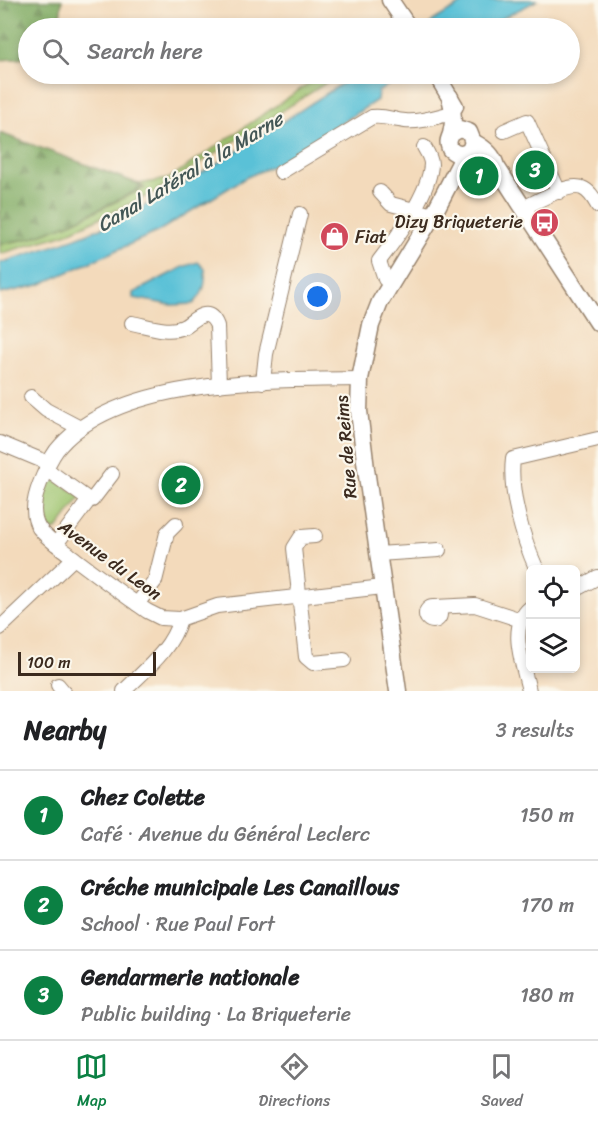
<!DOCTYPE html>
<html lang="en">
<head>
<meta charset="utf-8">
<style>
	:root { --surface:#fff; --page:#f6f6f6; --text:#202124; --muted:#757577; --line:#e0e0e0; --accent:#0b8043 }
	body { margin:0; font-family:Sriracha,sans-serif; background:var(--page); color:var(--text) }
	.controls { position:absolute; right:18px; bottom:18px; display:grid; overflow:hidden; border-radius:9px; box-shadow:0 3px 9px #0003 }
	.controls button { width:54px; height:54px; display:grid; place-items:center; padding:0; border:0; border-bottom:2px solid var(--line); background:var(--surface); color:var(--text); font:30px sans-serif }
	.scale { position:absolute; left:18px; bottom:15px; width:138px; box-sizing:border-box; padding-left:6px; border:3px solid #3b2a1e; border-top:0; font-size:16px; line-height:21px; white-space:nowrap; color:#3b2a1e; -webkit-text-stroke:4px #fbf7ec; paint-order:stroke }
	.you { position:absolute; left:318px; top:297px; width:21px; height:21px; margin:-15px; border:4px solid #fff; border-radius:50%; background:#1a73e8; box-shadow:0 0 0 9px #1a73e833 }
	.badge { display:grid; place-items:center; width:39px; height:39px; border-radius:50%; background:var(--accent); color:#fff; font-size:20px; font-weight:700 }
	.pin { position:absolute; translate:-50% -50%; border:3px solid #fff; box-shadow:0 2px 6px #0006 }
	.list { margin:0; padding:0; list-style:none }
	h2 { display:flex; justify-content:space-between; align-items:center; height:78px; margin:0; padding:0 24px; font-size:26px }
	h2 small { font-size:20px; font-weight:400; color:var(--muted) }
	.list li { display:grid; grid-template-columns:39px 1fr auto; gap:18px; align-items:center; box-sizing:border-box; height:90px; padding:0 24px; border-top:2px solid var(--line) }
	.list b { display:block; font-size:22px; white-space:nowrap }
	.list p { margin:0; font-size:20px; white-space:nowrap; color:var(--muted) }
	.list em { font-size:20px; font-style:normal; color:var(--muted) }
	.icon { flex:none; width:33px; height:33px; fill:none; stroke:currentColor; stroke-width:2; stroke-linecap:round; stroke-linejoin:round }
	.map { position:relative; flex:none; width:598px; height:691px; overflow:hidden }
	.search { position:absolute; background:var(--surface); box-shadow:0 3px 9px #0003; left:18px; right:18px; top:18px; height:66px; display:flex; align-items:center; gap:15px; box-sizing:border-box; padding:0 21px; border-radius:33px; color:var(--muted); font-size:22px }
	.sheet { height:348px; background:var(--surface) }
	nav { display:flex; justify-content:space-around; align-items:center; box-sizing:border-box; height:84px; border-top:2px solid var(--line); background:var(--surface); font-size:16px; color:var(--muted) }
	nav a { display:grid; justify-items:center; gap:3px }
	nav .on { color:var(--accent) }
	.map>svg:first-child { display:block }
	.grass { fill:#9fc56f; stroke:#6d7846; stroke-width:1.5 }
	.forest { fill:url(#forest-firs); stroke:#5d6a40; stroke-width:1.5 }
	.water { fill:#5ac1d7; stroke:#4a767a; stroke-width:1.5 }
	.lines { fill:none; stroke-linecap:round; stroke-linejoin:round }
	.minor-casing { stroke:#97826c; stroke-width:16 }
	.major-casing { stroke:#97826c; stroke-width:19 }
	.minor { stroke:#fff; stroke-width:14 }
	.major { stroke:#fff; stroke-width:16 }
	.labels { text-anchor:middle; dominant-baseline:central; stroke-width:4.5; stroke-linejoin:round; paint-order:stroke }
	.poi-label { font-size:18px; fill:#3b2a1e; stroke:#fbf7ec; text-anchor:end }
	.street-label { font-size:18px; fill:#3b2a1e; stroke:#fbf7ec }
	.water-label { font-size:20px; font-style:italic; fill:#445756; stroke:#fbf7ec }
</style>
</head>
<body>
<div class="map">
<svg width="598" height="691" viewBox="0 0 598 691">
	<defs>
		<pattern id="forest-firs" width="22" height="20" patternUnits="userSpaceOnUse" patternTransform="scale(1.5)"><rect width="22" height="20" fill="#7faa62"/><path d="M5 1l3.5 6h-7zM16 11l3.5 6h-7z" fill="#698b50"/></pattern>
	</defs>
	<rect width="100%" height="100%" fill="#fbf7ec"/>
	<filter id="ink" filterUnits="userSpaceOnUse"><feTurbulence type="fractalNoise" baseFrequency=".0167" numOctaves="2"/><feDisplacementMap in="SourceGraphic" scale="12" xChannelSelector="R" yChannelSelector="G"/><feConvolveMatrix kernelMatrix="1 2 1 2 8 2 1 2 1" color-interpolation-filters="sRGB"/></filter>
	<filter id="wash" filterUnits="userSpaceOnUse"><feTurbulence type="fractalNoise" baseFrequency=".008" numOctaves="4" result="noise"/><feDisplacementMap in="SourceGraphic" scale="24" xChannelSelector="R" yChannelSelector="G"/><feGaussianBlur stdDeviation="1.35" result="paint"/><feColorMatrix in="noise" values="0 0 0 0 0 0 0 0 0 0 0 0 0 0 0 0 0 1.4 0 .05"/><feComposite in="paint" operator="in"/></filter>
	<g filter="url(#wash)">
		<rect width="100%" height="100%" fill="#f3dabb"/>
		<!-- grass -->
		<g class="grass">
			<path d="M323,74h17l-187,119 -88,41 -65,20v-10l31,-6 42,-16 72,-34 -6,-4 29,-5z"/>
			<path d="M57,480l24,17 -24,32 -5,2c-16,-12 -10,-33 -4,-48z"/>
		</g>
		<!-- forest -->
		<g class="forest">
			<path d="M0,0h62l-3,28h-31v30l-28,2z"/>
			<path d="M0,133l139,51 3,4 -69,34 -42,16 -31,6z"/>
		</g>
		<!-- water -->
		<g class="water">
			<path d="M468,0h70l-55,28h-57l8,-8z"/>
			<path d="M357,74h48l-27,18 -1,8 -94,61 -38,17 -88,54 -118,53 -39,9v-31c37,-12 76,-23 112,-40 84,-42 166,-99 245,-149z"/>
			<path d="M198,262l7,7c1,15 -1,25 -12,35l-22,1 -38,-7v-5l50,-26z"/>
		</g>
	</g>
	<g filter="url(#ink)">
		<g class="lines">
			<defs>
				<g id="minor">
					<path d="M504,131l23,-10 32,71"/>
					<path d="M281,172l91,-55c12,-2 21,3 33,4 15,2 33,-5 47,-8"/>
					<path d="M380,192l11,12 42,11"/>
					<path d="M523,208c14,-6 45,-26 59,-20 8,3 12,11 16,18"/>
					<path d="M391,284l-6,-5 -6,-18c17,-22 51,-69 52,-97 0,-6 -4,-12 -7,-17"/>
					<path d="M132,323c16,3 36,11 51,4 7,-3 13,-11 21,-12 7,-1 11,6 13,11l2,59"/>
					<path d="M360,379c-86,1 -237,-2 -299,66 -9,9 -13,20 -18,31 -7,16 -14,36 -4,52 8,11 21,19 31,27 25,19 51,38 77,56l14,7 19,1 37,-13 166,-19"/>
					<path d="M263,382l3,-28 34,-140"/>
					<path d="M31,397l15,13 34,18"/>
					<path d="M0,443l48,20"/>
					<path d="M46,469l43,31"/>
					<path d="M315,536l-14,1 -7,11 12,109 7,6 31,-3"/>
					<path d="M56,544l33,-44h3l20,-26"/>
					<path d="M378,554l61,-4"/>
					<path d="M537,570c-14,-31 -28,-78 -24,-111l85,-20"/>
					<path d="M576,589l22,-12"/>
					<path d="M137,604l18,-23 12,-48 9,-9"/>
					<circle cx="433" cy="614" r="7"/>
					<path d="M435,607l40,-2 46,15"/>
					<path d="M0,628l74,-70"/>
					<path d="M58,685l5,6"/>
					<path d="M124,691c22,-22 48,-42 56,-72"/>
					<path d="M529,691c-5,-25 -22,-64 1,-83"/>
				</g>
				<g id="major">
					<path d="M390,0l19,28"/>
					<path d="M436,74l19,32"/>
					<path d="M450,97c3,11 4,26 1,37 -2,6 -4,7 -1,15 6,6 13,7 20,1l3,-8 -4,-10 -9,-3 -9,5"/>
					<path d="M473,142c10,5 20,13 23,24l102,157"/>
					<path d="M398,691l-32,-222 -7,-58 1,-32 11,-54 9,-23 53,-87 26,-50 3,-10"/>
				</g>
			</defs>
			<!-- minor casing -->
			<use href="#minor" class="minor-casing"/>
			<!-- major casing -->
			<use href="#major" class="major-casing"/>
			<!-- minor -->
			<use href="#minor" class="minor"/>
			<!-- major -->
			<use href="#major" class="major"/>
		</g>
	</g>
	<!-- icons -->
	<defs>
		<symbol id="bus-disc" viewBox="-11 -11 22 22"><circle r="9.5" fill="#d1495b" stroke="#fbf7ec"/><path d="M-5-6H5V4H4V6H2V4H-2V6H-4V4H-5ZM-3.5-4V0h7V-4ZM-3.5 1.2v1.5H-2V1.2ZM2 1.2v1.5H3.5V1.2Z" fill="#fff"/></symbol>
		<symbol id="shop-disc" viewBox="-11 -11 22 22"><circle r="9.5" fill="#d1495b" stroke="#fbf7ec"/><path d="M-5-2.5h2.3a2.7 3.5 0 0 1 5.4 0H5L5.5 6h-11ZM-1.5-2.5h3a1.5 2.3 0 0 0-3 0Z" fill="#fff"/></symbol>
	</defs>
	<g fill-rule="evenodd">
		<use href="#bus-disc" x="528" y="206" width="33" height="33"/>
		<use href="#shop-disc" x="318" y="220" width="33" height="33"/>
	</g>
	<g class="labels">
		<!-- poi labels -->
		<g class="poi-label">
			<text x="523" y="222">Dizy Briqueterie</text>
			<text x="355" y="237" text-anchor="start">Fiat</text>
		</g>
		<!-- street labels -->
		<g class="street-label">
			<text transform="translate(346 447) rotate(-95)">Rue de Reims</text>
			<text transform="translate(110 560) rotate(36)">Avenue du Leon</text>
		</g>
		<!-- water labels -->
		<g class="water-label">
			<text transform="translate(190 172) rotate(-31)">Canal Latéral à la Marne</text>
		</g>
	</g>
</svg>
<div class="controls">
<button><svg class="icon" aria-label="locate" viewBox="0 0 24 24"><circle cx="12" cy="12" r="6"/><path d="M12 2v4M12 18v4M2 12h4M18 12h4"/></svg></button>
<button><svg class="icon" aria-label="layers" viewBox="0 0 24 24"><path d="M12 4l9 5-9 5-9-5zM3 14l9 5 9-5"/></svg></button>
</div>
<div class="scale">100 m</div>
<div class="you"></div>
<div class="pin badge" style="left:479px;top:176px">1</div>
<div class="pin badge" style="left:181px;top:485px">2</div>
<div class="pin badge" style="left:535px;top:170px">3</div>
<div class="search"><svg class="icon" aria-label="search" viewBox="0 0 24 24"><circle cx="10" cy="10" r="6"/><path d="M15 15l6 6"/></svg>Search here</div>
</div>
<section class="sheet">
<h2>Nearby<small>3 results</small></h2>
<ul class="list">
<li><span class="badge">1</span><div><b>Chez Colette</b><p>Café · Avenue du Général Leclerc</p></div><em>150 m</em></li>
<li><span class="badge">2</span><div><b>Créche municipale Les Canaillous</b><p>School · Rue Paul Fort</p></div><em>170 m</em></li>
<li><span class="badge">3</span><div><b>Gendarmerie nationale</b><p>Public building · La Briqueterie</p></div><em>180 m</em></li>
</ul>
</section>
<nav>
<a class="on"><svg class="icon" aria-label="map" viewBox="0 0 24 24"><path d="M3 6l6-2 6 2 6-2v14l-6 2-6-2-6 2zM9 4v14M15 6v14"/></svg>Map</a>
<a><svg class="icon" aria-label="directions" viewBox="0 0 24 24"><path d="M12 3l9 9-9 9-9-9zM9 14v-3h6M13 9l2 2-2 2"/></svg>Directions</a>
<a><svg class="icon" aria-label="saved" viewBox="0 0 24 24"><path d="M7 4h10v16l-5-4-5 4z"/></svg>Saved</a>
</nav>
</body>
</html>
